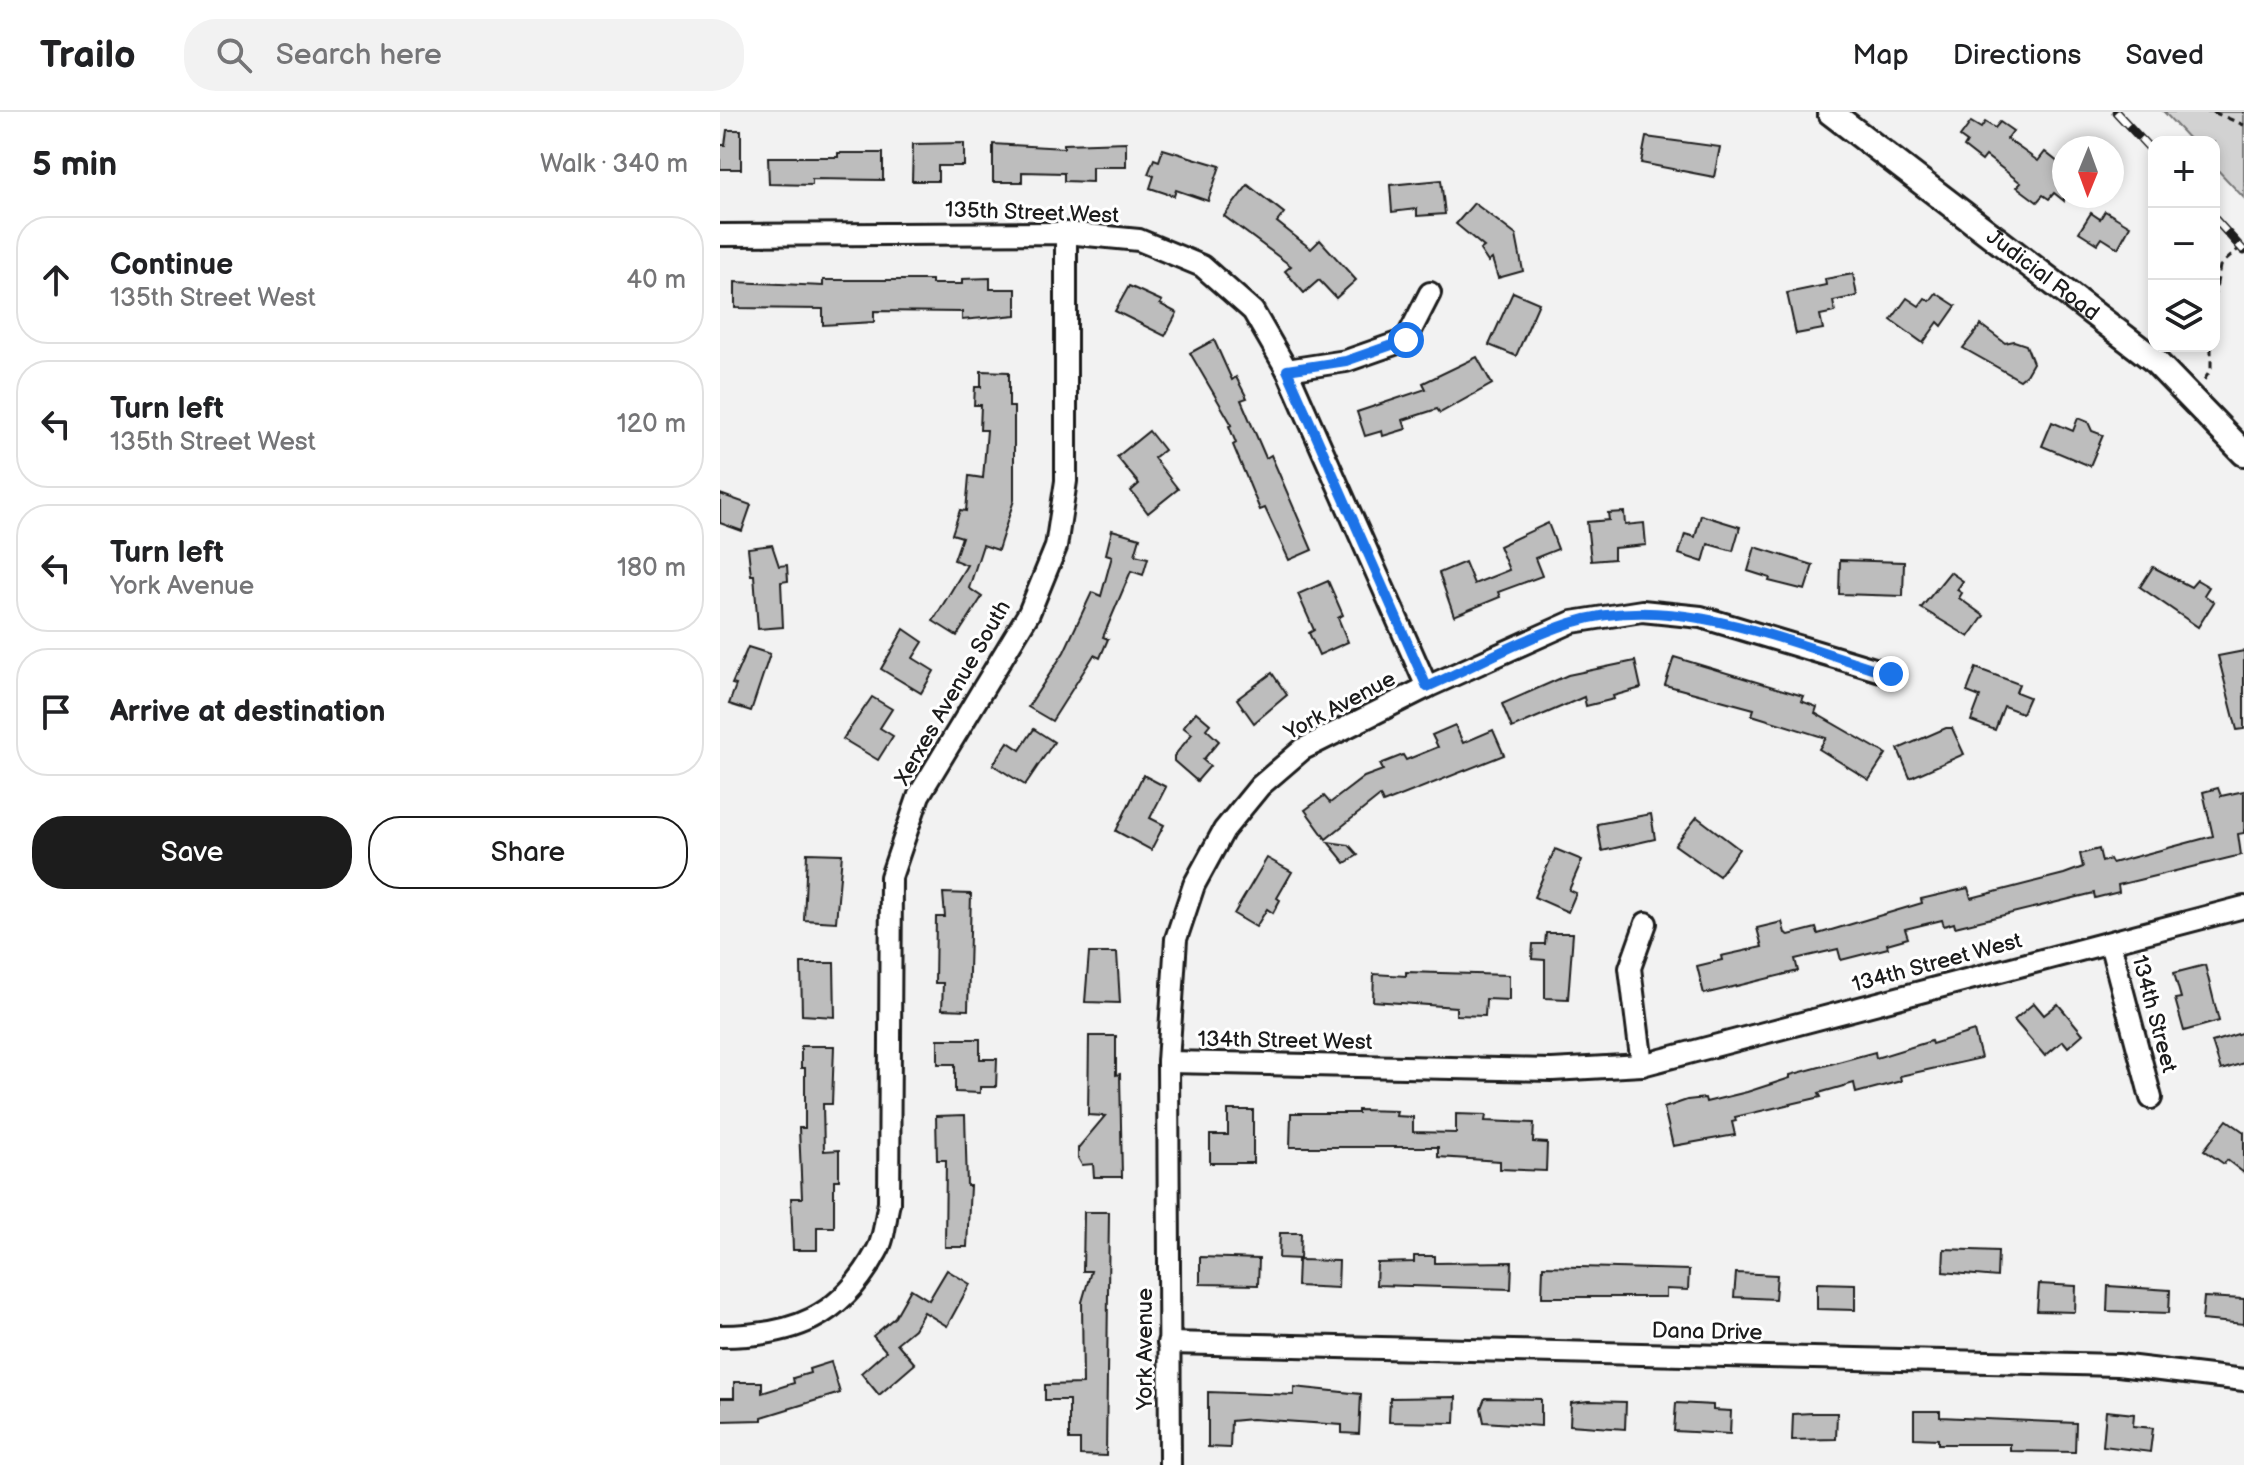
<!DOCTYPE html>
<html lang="en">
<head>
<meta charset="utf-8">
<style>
	:root { --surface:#fff; --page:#f2f2f2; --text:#202124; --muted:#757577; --line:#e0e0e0; --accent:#1c1c1c }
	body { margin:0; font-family:"Balsamiq Sans",sans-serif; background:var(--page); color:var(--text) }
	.controls { position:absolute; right:24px; top:24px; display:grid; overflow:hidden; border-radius:16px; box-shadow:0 4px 12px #0003 }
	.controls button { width:72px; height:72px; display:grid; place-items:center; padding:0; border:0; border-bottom:2px solid var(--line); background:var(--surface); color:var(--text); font:40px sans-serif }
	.compass { position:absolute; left:1332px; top:24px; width:72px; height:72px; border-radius:50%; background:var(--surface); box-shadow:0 4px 12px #0003; rotate:181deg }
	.stop { position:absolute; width:24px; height:24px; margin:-18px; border:6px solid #1a73e8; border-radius:50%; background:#fff }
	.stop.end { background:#1a73e8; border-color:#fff; box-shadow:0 2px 8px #0008 }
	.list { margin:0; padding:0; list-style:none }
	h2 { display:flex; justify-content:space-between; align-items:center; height:104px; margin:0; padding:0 32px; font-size:34px }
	h2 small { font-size:26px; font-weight:400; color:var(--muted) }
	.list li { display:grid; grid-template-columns:52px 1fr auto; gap:24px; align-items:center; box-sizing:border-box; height:128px; margin:0 16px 16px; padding:0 16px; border:2px solid var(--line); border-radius:32px }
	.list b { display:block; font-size:30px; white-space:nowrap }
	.list p { margin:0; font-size:26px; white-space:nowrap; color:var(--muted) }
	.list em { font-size:26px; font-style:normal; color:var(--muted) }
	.actions { display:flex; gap:16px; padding:24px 32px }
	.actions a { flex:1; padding:18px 0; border:2px solid var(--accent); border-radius:32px; text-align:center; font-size:28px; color:var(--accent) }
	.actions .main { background:var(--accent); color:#fff }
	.icon { flex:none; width:44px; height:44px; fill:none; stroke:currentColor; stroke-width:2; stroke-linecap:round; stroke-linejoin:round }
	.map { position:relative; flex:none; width:1524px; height:1353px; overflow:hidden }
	header { display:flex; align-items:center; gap:48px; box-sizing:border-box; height:112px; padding:0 40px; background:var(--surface); border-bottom:2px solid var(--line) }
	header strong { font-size:38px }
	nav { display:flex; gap:44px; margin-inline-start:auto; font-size:28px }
	.search { width:560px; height:72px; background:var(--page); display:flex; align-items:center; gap:20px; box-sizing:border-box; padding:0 28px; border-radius:32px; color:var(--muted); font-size:30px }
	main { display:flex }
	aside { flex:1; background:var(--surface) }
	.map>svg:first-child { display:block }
	.green { fill:#d2d2d2; stroke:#777; stroke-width:2 }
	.building { fill:#bdbdbd; stroke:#1c1c1c; stroke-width:2 }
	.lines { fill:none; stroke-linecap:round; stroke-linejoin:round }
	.minor-casing { stroke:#1c1c1c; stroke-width:26 }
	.tertiary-casing { stroke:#1c1c1c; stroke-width:30 }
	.path { stroke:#1c1c1c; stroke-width:3; stroke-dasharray:8 6; stroke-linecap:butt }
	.minor { stroke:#fff; stroke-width:20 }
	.tertiary { stroke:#fff; stroke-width:24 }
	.rail-casing { stroke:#1c1c1c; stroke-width:9 }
	.rail { stroke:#fff; stroke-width:6; stroke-dasharray:18; stroke-linecap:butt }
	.route { stroke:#1a73e8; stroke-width:10 }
	.labels { text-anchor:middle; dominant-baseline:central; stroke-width:6; stroke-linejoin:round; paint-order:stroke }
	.street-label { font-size:22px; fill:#1c1c1c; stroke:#fff }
</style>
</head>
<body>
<header>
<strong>Trailo</strong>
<div class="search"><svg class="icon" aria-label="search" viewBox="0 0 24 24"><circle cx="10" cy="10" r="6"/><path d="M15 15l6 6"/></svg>Search here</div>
<nav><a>Map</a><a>Directions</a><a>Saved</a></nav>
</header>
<main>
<aside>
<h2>5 min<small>Walk · 340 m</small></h2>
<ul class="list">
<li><svg class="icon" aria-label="ahead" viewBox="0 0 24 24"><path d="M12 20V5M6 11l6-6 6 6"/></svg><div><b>Continue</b><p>135th Street West</p></div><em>40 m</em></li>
<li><svg class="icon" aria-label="left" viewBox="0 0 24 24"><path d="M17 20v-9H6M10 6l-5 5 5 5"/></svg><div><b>Turn left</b><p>135th Street West</p></div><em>120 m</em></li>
<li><svg class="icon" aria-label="left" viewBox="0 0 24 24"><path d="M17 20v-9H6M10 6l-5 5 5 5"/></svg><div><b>Turn left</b><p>York Avenue</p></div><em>180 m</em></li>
<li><svg class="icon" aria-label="arrive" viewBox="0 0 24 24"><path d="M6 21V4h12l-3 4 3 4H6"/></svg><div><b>Arrive at destination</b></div></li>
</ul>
<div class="actions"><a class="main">Save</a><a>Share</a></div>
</aside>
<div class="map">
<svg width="1524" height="1353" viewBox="0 0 1524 1353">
	<rect width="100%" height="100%" fill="#f2f2f2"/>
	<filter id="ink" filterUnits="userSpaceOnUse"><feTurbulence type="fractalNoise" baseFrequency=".0125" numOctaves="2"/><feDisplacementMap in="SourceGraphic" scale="16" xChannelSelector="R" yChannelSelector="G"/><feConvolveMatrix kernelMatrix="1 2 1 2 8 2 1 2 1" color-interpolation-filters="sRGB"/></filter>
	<g filter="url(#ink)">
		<!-- green -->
		<path class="green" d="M1444,0h80v86l-30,-32v-24h-22z"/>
		<!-- building -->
		<g class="building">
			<path d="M1251,10l10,6 4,-6 10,6 5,-6 13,9 -6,8 31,22 7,-9 19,15v34l-10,-8 -5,6 -6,-4 -6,7 -20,-15 4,-4 -35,-27 -4,5 -18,-14 3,-5 -7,-5z"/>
			<path d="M7,18h14v39h-21v-24h5z"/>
			<path d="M926,25l74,10 -6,30 -73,-14z"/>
			<path d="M406,30v25h-34v15l-28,-1v-8l-42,-1v10h-29v-38l71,4v-4z"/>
			<path d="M244,31v23h-26v15h-26l1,-37z"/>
			<path d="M443,37l57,17 -12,35 -32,-11 -2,6 -24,-8 4,-12 -6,-2 6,-15 5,2z"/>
			<path d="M118,41h45v27l-71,-1v6l-43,-1 -1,-27h70z"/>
			<path d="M721,68l4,34 -28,2v-7l-25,3 -2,-27z"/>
			<path d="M528,73l36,28 -7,9 34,27 9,-9 36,40 -20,18 -17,-18 -15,13 -19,-22 6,-5 -67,-50z"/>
			<path d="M754,91l42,32 7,36 -25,7 -6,-19 -4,3 -8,-12 4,-3 -28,-23z"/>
			<path d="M1385,99l25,15 -12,22 -16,-10 -4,6 -19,-12 12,-19 9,6z"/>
			<path d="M1133,162l4,22 -24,5 2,11 -15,3 3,14 -27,5 -9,-41 39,-8 -1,-6z"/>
			<path d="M270,166v11h26v26l-54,5v-8l-88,-1v11l-51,3v-16l-88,-1v-26l88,4v-6h109v4h30v-5z"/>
			<path d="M409,174l33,15 -2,3 17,9 -12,23 -50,-25z"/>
			<path d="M793,180l26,11 -23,53 -27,-11z"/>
			<path d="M1216,181l20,13 -14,20 -4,-4 -15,21 -32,-23 16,-22 12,8 6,-8 5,3z"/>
			<path d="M1261,213l24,18 9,-2 12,4 7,18 -7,12 -6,5 -57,-32z"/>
			<path d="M494,228l18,40 4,-3 11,21 -6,2 25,58 5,-3 41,95 -23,10 -24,-52 -5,2 -27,-65 3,-2 -7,-17 3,-1 -42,-72z"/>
			<path d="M757,245l15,27 -52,29 -3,-4 -34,11 3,9 -23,7 -1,-5 -17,5 -8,-24 69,-23 -3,-6z"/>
			<path d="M261,259l28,1v35h5v93l-16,50 -15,-5 -14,43 13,9 -25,39 -24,-15 34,-56 -13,-5 8,-23 -10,-3 8,-24 6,1 3,-35 14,2 4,-48h-7l1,-25h-7l1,-18h6z"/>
			<path d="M1358,306l10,4 4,9 11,4 -13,31 -48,-20 10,-24 21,9z"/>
			<path d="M429,319l15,19 -10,8 24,31 -30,24 -17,-22 8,-7 -22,-27z"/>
			<path d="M0,382l31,11 -9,26 -22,-8z"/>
			<path d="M904,400l1,13 19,-2 2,22 -32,3v11l-23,2 -4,-39 22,-2 -1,-7z"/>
			<path d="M981,403l39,12 -7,24 -25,-7 -5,18 -24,-8 6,-20 10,3z"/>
			<path d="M828,411l10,26 -23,9 7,18 -44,16 2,5 -46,19 -15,-43 26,-11 9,22 35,-14 -10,-24z"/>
			<path d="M392,418l28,8 -5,17 13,3 -5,17 -12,-4 -28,66 5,2 -8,19 -6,-3 -42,66 -24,-14 36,-55 28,-60 9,4 11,-40 -6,-2z"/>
			<path d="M52,433l7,21 8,-1 1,16 -7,1 2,45 -25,2 -4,-54h-3l-3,-27z"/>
			<path d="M1035,435l58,18 -8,25 -36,-9 1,-3 -22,-7z"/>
			<path d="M1120,448l64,2 -1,34 -64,-2z"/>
			<path d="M1433,455l38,20 6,-7 12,7 -5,8 10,7 -16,25 -58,-40z"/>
			<path d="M1230,460l13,9 -6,9 5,3 -3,5 25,18 -15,21 -48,-29z"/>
			<path d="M608,469l15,34 -5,3 10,24 -29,13 -10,-22 5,-3 -16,-36z"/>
			<path d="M184,517l19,13 -10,16 21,13 -13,22 -40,-24z"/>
			<path d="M28,535l22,7 -19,57 -22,-7 7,-19 -4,-1z"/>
			<path d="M1524,539v78l-7,1 -19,-74z"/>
			<path d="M954,545l129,39 -2,5 16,6 -2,6 71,41 -17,26 -50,-31 7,-11 -74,-23 2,-6 -89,-24z"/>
			<path d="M915,549l6,27 -28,8 1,3 -28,7 -2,-9 -72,31 -10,-24 66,-29z"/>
			<path d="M1256,556l43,16 -3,8 13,5 -7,16 -18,-7 -9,24 -24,-9 9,-24 -13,-5z"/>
			<path d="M552,561l15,22 -33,28 -17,-24z"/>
			<path d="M152,585l20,12 -12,19 13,8 -15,24 -35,-21z"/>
			<path d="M476,600l14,12 -4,5 13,12 -16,19 7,6 -13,15 -23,-20v-5l18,-22 -9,-7z"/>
			<path d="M735,613l8,18 30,-13 11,25 -121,48 -3,-7 -54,43 -21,-29 19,-14 6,7 34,-26 19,-7 -3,-6 23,-9 3,5 32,-13 -6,-12z"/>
			<path d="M1226,616h6l12,26 -54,24 -12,-29z"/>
			<path d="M314,617l20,13 -29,43 -32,-20 15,-23 12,8z"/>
			<path d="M423,663l23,12 -16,31 14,7 -13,25 -35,-19z"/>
			<path d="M1498,676l3,8 23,-5v42l-6,1 3,21 -123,30 1,7 -24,6 -1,-5 -139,34 -1,-4 -10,3 -2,-6 -37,9 3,9 -21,6 1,4 -47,12 -3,-11 -43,10 3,12 -94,23 -7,-28 25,-6 -1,-4 41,-9 -5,-19 25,-6 3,11 4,2 27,-7 2,6 104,-31 -1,-4 47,-11 3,10 93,-24 19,-7 -3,-13 19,-5 3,13 8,-3 2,4 101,-27 -10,-44z"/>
			<path d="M931,702l4,25 -53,12 -5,-27z"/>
			<path d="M977,705l42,32 -20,27 -44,-31z"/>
			<path d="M608,730l21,3 9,10 -13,8z"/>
			<path d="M835,737l27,11 -13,30 7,3 -8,19 -34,-15z"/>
			<path d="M87,741l35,1 -6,68 -32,-2z"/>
			<path d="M547,746l25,14 -15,26 3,2 -7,13 -6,-4 -11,18 -22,-13z"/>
			<path d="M223,781l28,1 -3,116 -26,-1 1,-26h-8l1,-66h9z"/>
			<path d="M826,821h27l-5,66 -23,-1v-38l-13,-1 1,-15h12z"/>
			<path d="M369,841h28l3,50 -35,-1z"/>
			<path d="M81,851h33l1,54 -33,-2z"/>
			<path d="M1485,853l14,56 -35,10 -9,-32 6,-1 -7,-25z"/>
			<path d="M686,860l103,3v25l-23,-1 -1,17 -29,-1v-8l-83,-6 1,-27 32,2z"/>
			<path d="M1314,891l10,12 14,-11 25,30 -15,13 -5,-6 -18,15 -31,-36z"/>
			<path d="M1254,919l7,27 -81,18 1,5 -45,12 -2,-10 -35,10 2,4 -86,20 1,4 -4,1 3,13 -62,11 -9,-38 23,-8 18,-2 1,4 41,-10 43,-14v-3l85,-23 1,6 55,-17 1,3z"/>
			<path d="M1524,920v31l-23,7 -9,-28z"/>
			<path d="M369,924h27v39l4,-1 2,103h-28l-1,-13 -11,1 -4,-7v-10l27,-32 -17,-1z"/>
			<path d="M218,927h42v20h17l-1,28h-16v6l-25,-1v-28h-17z"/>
			<path d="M81,934h33l-2,58h-9l1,47 15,-1v30h-5v47h-17v23h-24l-2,-52h11l-3,-70h6v-60h-4z"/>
			<path d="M508,998h25v53h-43v-28h18z"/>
			<path d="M638,998l39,1 -1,5 17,1v15l43,1v-19l30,1 -1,6 49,2 -1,19 14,1 -1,28 -46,-2v-8l-62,-4v-10h-148l1,-34h67z"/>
			<path d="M245,1003l2,71h3l-3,61h-22l1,-87h-9l-1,-44z"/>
			<path d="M1507,1008l17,12v41l-17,-13 -3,4 -20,-14z"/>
			<path d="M364,1100h25l-3,244 -26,-1v-15h-11v-40h-24v-15l38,-1 -1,-82 9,-31h-8z"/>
			<path d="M560,1121h21l-1,26 -21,-1z"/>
			<path d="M1224,1137l54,2 -1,26 -54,-5z"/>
			<path d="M694,1144h21v7l77,-1 -1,27 -135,-4 1,-22 37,-1z"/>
			<path d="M480,1145l59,2 -1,26 -58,-1z"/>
			<path d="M578,1148l41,1 -1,27 -41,-2z"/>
			<path d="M823,1154l146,4 -1,20 -22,-1v8h-124z"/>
			<path d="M227,1158l23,14 -23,42 -23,-14 -10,17 -17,14 18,21 -36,31 -18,-22 25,-22 -13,-15 22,-19 16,-28 18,11z"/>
			<path d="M1016,1161l41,2 -2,24 -41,-2z"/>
			<path d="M1097,1171l38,1v26l-38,-1z"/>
			<path d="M1319,1172l37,2 -1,26 -38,-1z"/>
			<path d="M1388,1174l62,4 -1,23 -62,-2z"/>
			<path d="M1484,1185l40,2v25l-42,-4z"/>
			<path d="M111,1250l9,31 -78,24v3l-42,1v-23h14v-16h28v11l32,-10 -1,-5 17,-5 -1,-4z"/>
			<path d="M574,1275l67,7 -2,40 -17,-1v-8l-90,-6 -21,2 -1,27 -22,-1v-55l86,3z"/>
			<path d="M736,1285l-1,26 -66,-1 1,-24z"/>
			<path d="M765,1286l56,1v27l-57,-4 -3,-14z"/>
			<path d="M869,1289l37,1 -1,27 -55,-4 1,-22z"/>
			<path d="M956,1291l37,2v5l18,1 -1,23 -56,-3z"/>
			<path d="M1194,1299h26v6l136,6 -1,29 -65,-1v-7h-72v-5l-24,-1z"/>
			<path d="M1386,1299l28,3 -1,12 20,2 -3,24 -47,-6z"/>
			<path d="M1092,1301h25l-1,26 -44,1 1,-26z"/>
		</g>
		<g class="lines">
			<defs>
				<g id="minor">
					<path d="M0,123l346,-2 73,7 63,26 51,45 34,59 140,317"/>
					<path d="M567,258l59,-9 60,-21 24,-47"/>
					<path d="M1390,831l41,155"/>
					<path d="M448,950l384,8 90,-5 602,-158"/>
					<path d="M922,953l-12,-97 16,-45"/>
					<path d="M0,1224c73,0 121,-18 157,-85 8,-13 8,-33 12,-48l2,-326 28,-82 110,-182 27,-66 10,-66v-248"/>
					<path d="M448,1231l950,22 126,15"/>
					<path d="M450,1353l-2,-403 8,-123 18,-54 30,-55 36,-44 43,-37 124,-62 145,-65 70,-11 59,6 190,57"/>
				</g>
				<g id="tertiary">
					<path id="s1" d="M1110,0l323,247 91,94"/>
				</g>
			</defs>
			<!-- minor casing -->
			<use href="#minor" class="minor-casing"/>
			<!-- tertiary casing -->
			<use href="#tertiary" class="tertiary-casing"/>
			<!-- path -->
			<g class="path">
				<path d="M1493,0l31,13"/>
				<path d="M1524,0v1"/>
				<path d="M1494,188l6,-34 24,-22"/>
				<path d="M1484,268l7,-10v-24"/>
			</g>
			<!-- minor -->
			<use href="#minor" class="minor"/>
			<!-- tertiary -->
			<use href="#tertiary" class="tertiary"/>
			<defs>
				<g id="rail">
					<path d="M1396,0l38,41"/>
					<path d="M1494,106l30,33"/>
				</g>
			</defs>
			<!-- rail casing -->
			<use href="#rail" class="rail-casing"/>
			<!-- rail -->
			<use href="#rail" class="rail"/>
		</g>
	</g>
	<g class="lines" filter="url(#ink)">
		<!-- route -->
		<path class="route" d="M686,228l-60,21 -59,9 140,317c47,-21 95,-48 144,-64 103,-33 221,21 320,51"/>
	</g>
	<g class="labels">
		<!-- street labels -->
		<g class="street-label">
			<text transform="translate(312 101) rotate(2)">135th Street West</text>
			<text stroke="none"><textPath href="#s1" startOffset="268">Judicial Road</textPath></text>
			<text transform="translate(233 581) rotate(-60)">Xerxes Avenue South</text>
			<text transform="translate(620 594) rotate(-28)">York Avenue</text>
			<text transform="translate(1217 851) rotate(-15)">134th Street West</text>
			<text transform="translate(1434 902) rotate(75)">134th Street</text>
			<text transform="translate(565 929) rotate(1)">134th Street West</text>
			<text transform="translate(987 1220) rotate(1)">Dana Drive</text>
			<text transform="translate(425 1237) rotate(-90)">York Avenue</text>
		</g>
	</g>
</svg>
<div class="controls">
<button>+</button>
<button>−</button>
<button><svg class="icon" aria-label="layers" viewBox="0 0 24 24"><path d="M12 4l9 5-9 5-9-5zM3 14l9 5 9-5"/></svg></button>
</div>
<svg class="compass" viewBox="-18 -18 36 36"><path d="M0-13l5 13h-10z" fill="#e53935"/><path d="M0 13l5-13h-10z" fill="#757577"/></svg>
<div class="stop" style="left:686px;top:228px"></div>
<div class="stop end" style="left:1171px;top:562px"></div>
</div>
</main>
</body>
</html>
